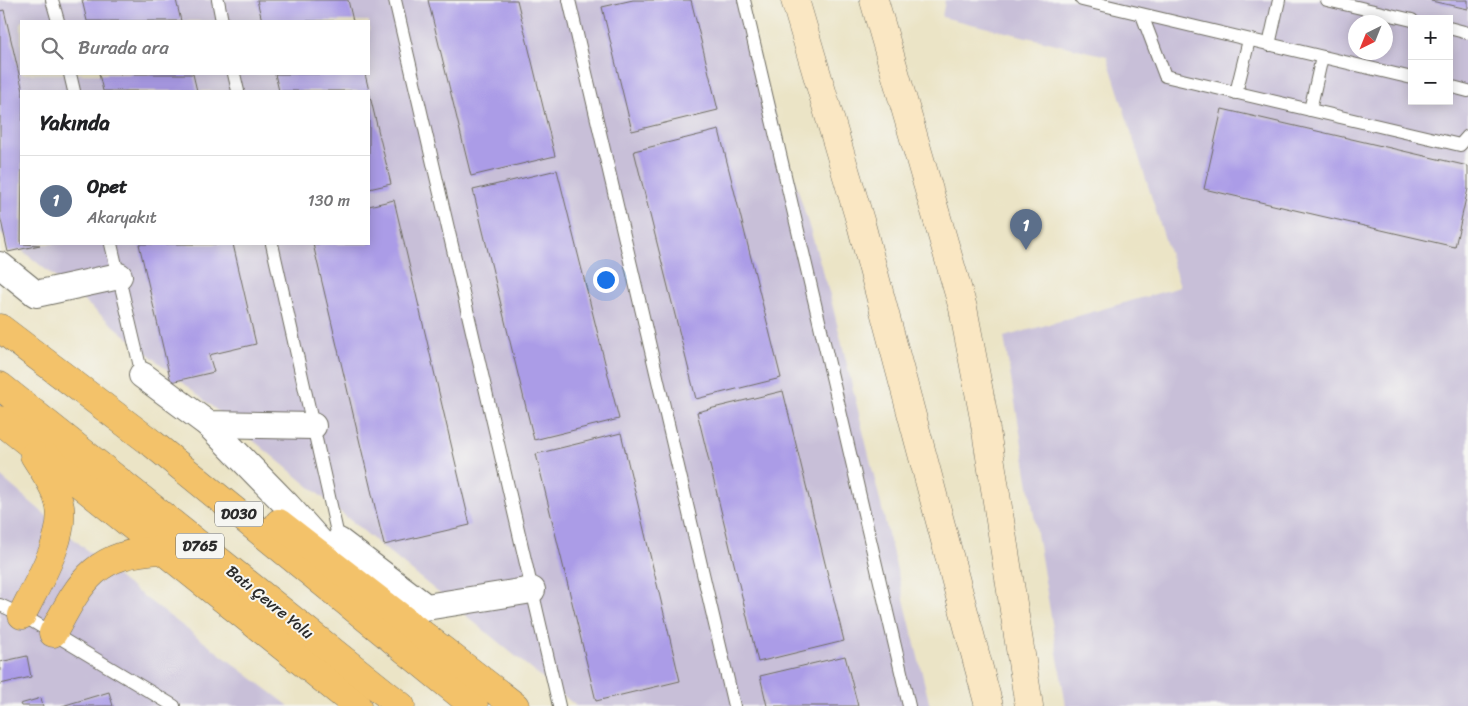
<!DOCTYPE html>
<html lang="tr">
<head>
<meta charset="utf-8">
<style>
	:root { --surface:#fff; --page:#f6f6f6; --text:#202124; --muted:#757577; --line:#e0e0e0; --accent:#111827 }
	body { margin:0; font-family:Sriracha,sans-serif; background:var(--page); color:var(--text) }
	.controls { position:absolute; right:15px; top:15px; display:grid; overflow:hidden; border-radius:0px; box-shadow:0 2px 12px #0003 }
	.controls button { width:45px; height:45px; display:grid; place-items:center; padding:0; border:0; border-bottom:1px solid var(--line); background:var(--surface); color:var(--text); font:25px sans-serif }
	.compass { position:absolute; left:1348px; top:15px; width:45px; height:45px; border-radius:50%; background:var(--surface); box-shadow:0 2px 12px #0003; rotate:223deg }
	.you { position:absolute; left:605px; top:279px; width:18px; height:18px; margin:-12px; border:4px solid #fff; border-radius:50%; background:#1a73e8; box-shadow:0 0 0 8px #1a73e833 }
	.badge { display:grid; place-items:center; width:32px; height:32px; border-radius:50%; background:var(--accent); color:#fff; font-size:16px; font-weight:700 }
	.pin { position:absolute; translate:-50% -41px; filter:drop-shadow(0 1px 2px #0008) }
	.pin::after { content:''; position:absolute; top:26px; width:18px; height:15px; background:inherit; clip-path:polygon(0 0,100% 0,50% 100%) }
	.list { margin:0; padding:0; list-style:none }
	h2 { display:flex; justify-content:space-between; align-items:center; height:65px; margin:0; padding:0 20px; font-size:21px }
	h2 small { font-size:16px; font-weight:400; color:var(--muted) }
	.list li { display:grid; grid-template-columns:32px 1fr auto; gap:15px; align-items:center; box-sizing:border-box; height:90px; padding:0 20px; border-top:1px solid var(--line) }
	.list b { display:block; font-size:19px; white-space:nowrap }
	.list p { margin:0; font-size:16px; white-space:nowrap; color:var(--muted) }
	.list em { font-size:16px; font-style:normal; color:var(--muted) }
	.icon { flex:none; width:28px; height:28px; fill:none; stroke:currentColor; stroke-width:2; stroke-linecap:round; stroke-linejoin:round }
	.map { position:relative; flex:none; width:1468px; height:706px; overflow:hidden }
	.search { position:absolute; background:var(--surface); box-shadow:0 2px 12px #0003; left:20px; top:20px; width:350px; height:55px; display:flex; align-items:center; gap:12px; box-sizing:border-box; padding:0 18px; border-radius:0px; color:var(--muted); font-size:19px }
	.panel { position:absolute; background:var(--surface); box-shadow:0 2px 12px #0003; left:20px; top:90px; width:350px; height:155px; border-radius:0px }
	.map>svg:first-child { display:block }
	.industrial { fill:#c8bfd8; fill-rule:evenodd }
	.building { fill:#ab9ce7 }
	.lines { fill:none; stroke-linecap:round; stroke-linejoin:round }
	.lane-casing { stroke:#6e6c61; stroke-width:14 }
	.street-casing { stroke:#6e6c61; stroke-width:28 }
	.secondary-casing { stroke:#6e6c61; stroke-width:29 }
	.highway-casing { stroke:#6e6c61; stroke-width:29 }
	.lane { stroke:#fff; stroke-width:12 }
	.street { stroke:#fff; stroke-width:26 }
	.secondary { stroke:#fae7c3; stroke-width:28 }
	.highway { stroke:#f3c26a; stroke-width:28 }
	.labels { text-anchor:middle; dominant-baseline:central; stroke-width:4; stroke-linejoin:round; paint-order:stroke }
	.shield { fill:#f6f6f2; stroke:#686867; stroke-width:1 }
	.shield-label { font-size:15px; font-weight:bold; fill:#2b2b2b }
	.street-label { font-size:16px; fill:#2b2b2b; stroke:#f6f6f2 }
</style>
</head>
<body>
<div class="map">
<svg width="1468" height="706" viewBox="0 0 1468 706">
	<rect width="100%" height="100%" fill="#f6f6f2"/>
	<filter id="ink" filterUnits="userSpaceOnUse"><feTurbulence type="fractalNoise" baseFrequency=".02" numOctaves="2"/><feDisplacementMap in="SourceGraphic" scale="10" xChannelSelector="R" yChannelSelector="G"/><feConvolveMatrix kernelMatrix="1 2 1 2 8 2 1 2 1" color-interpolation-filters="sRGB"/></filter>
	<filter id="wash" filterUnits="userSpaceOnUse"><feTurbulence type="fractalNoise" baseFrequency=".0096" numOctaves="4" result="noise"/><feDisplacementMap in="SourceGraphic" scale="20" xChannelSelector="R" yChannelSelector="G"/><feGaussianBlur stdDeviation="1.12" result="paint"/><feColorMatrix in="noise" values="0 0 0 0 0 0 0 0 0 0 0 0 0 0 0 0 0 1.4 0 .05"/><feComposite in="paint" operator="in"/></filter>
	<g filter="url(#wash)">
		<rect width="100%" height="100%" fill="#ebe4c6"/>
		<!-- industrial -->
		<g class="industrial">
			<path d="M0,0h740l90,295 100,411h-354l-576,-474zM21,21h348v53h-348zM21,91h348v153h-348z"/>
			<path d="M945,0h523v706h-402l-62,-369 176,-50 -73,-231 -165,-39zM1412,19h37v82h-37zM1356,22h30v30h-30z"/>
			<path d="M0,476l123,105 166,125h-289z"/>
		</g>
		<g id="blocks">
			<!-- building -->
			<g class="building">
				<path d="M82,0h94l5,21h-94z"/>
				<path d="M257,0h91l5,21h-91z"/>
				<path d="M428,0h89l38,156 -84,20z"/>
				<path d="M633,0h58l27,110 -86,21 -30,-124z"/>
				<path d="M1468,0v9l-37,-8v-1z"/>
				<path d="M4,10l19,81 -2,153 19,1 -32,7 -8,-36v-205z"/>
				<path d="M99,74h94l4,17h-94z"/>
				<path d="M275,74h90l4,17h-90z"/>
				<path d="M369,92l22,92 -22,5z"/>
				<path d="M1222,109l246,57v23l-13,58 -251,-58z"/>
				<path d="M719,130l62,248 -85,21 -62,-248z"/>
				<path d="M557,170l62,249 -85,21 -61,-250z"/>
				<path d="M394,200l76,325 -86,20 -71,-301h56v-38z"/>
				<path d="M139,244h94l23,100 -47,11 5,17 -43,10z"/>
				<path d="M783,391l61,250 -86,21 -61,-250z"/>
				<path d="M621,433l59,248 -84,20 -60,-247z"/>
				<path d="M27,656l4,21 -31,7v-22z"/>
				<path d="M845,656l13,50h-91l-7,-30z"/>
				<path d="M109,692l4,14h-51z"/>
				<path d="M41,698l2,8h-22l-1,-2z"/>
			</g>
		</g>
	</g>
	<g filter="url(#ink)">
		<use href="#blocks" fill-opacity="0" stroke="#6e6c61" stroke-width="1"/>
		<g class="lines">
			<defs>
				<g id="lane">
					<path d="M52,0l6,21"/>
					<path d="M218,0l4,21"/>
					<path d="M395,0l164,706"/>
					<path d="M569,0l165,706"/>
					<path d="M744,0l165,706"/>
					<path d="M1082,0l330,78"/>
					<path d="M1327,0l85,20"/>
					<path d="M1142,15l23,61 295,69 8,-9"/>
					<path d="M1449,28l19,5"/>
					<path d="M1269,45l10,-45"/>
					<path d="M70,74l4,17"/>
					<path d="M234,74l4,17"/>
					<path d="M1449,86l19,5"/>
					<path d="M1236,93l13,-53"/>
					<path d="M1310,110l12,-53"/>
					<path d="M111,244l31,131"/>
					<path d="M272,244l67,297"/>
					<path d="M0,605l22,10 152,91"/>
				</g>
				<g id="street">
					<path d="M0,265l36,29 83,-18"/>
					<path d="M142,375l66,49 105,2"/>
					<path d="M208,424l79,81 44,49"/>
					<path d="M339,541l87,66 106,-17"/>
				</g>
				<g id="secondary">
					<path d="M795,0l66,224 128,482"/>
					<path d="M874,0l89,308 21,110 45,288"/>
				</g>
				<g id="highway">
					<path d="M0,328l153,116 321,262"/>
					<path d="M0,386l401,320"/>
					<path d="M0,420l357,286"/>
					<path d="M279,523l236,183"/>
					<path d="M22,615c14,-30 43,-75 38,-108 -3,-18 -17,-37 -26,-52"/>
					<path d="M53,633c29,-54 42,-80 109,-83"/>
				</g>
			</defs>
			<!-- lane casing -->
			<use href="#lane" class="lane-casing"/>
			<!-- street casing -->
			<use href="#street" class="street-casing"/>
			<!-- secondary casing -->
			<use href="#secondary" class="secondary-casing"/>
			<!-- highway casing -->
			<use href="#highway" class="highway-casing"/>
			<!-- lane -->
			<use href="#lane" class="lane"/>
			<!-- street -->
			<use href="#street" class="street"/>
			<!-- secondary -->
			<use href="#secondary" class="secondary"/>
			<!-- highway -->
			<use href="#highway" class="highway"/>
		</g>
	</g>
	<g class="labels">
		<!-- shield labels -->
		<g class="shield">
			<rect x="215" y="501.5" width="48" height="25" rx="4"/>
			<rect x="176" y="533.5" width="48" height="25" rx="4"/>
		</g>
		<g class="shield-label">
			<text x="239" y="514">D030</text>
			<text x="200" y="546">D765</text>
		</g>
		<!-- street labels -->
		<g class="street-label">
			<text transform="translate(270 602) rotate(39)">Batı Çevre Yolu</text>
		</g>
	</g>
</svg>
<div class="controls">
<button>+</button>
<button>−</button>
</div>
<svg class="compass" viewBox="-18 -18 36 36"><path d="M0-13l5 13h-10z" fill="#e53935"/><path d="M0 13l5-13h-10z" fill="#757577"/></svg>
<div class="you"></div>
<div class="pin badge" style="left:1026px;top:250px;background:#5c6f8a">1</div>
<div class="search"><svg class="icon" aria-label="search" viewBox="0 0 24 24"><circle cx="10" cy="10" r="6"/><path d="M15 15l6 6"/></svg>Burada ara</div>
<section class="panel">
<h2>Yakında<small></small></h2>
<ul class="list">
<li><span class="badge" style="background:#5c6f8a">1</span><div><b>Opet</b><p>Akaryakıt</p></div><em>130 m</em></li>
</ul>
</section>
</div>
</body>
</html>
